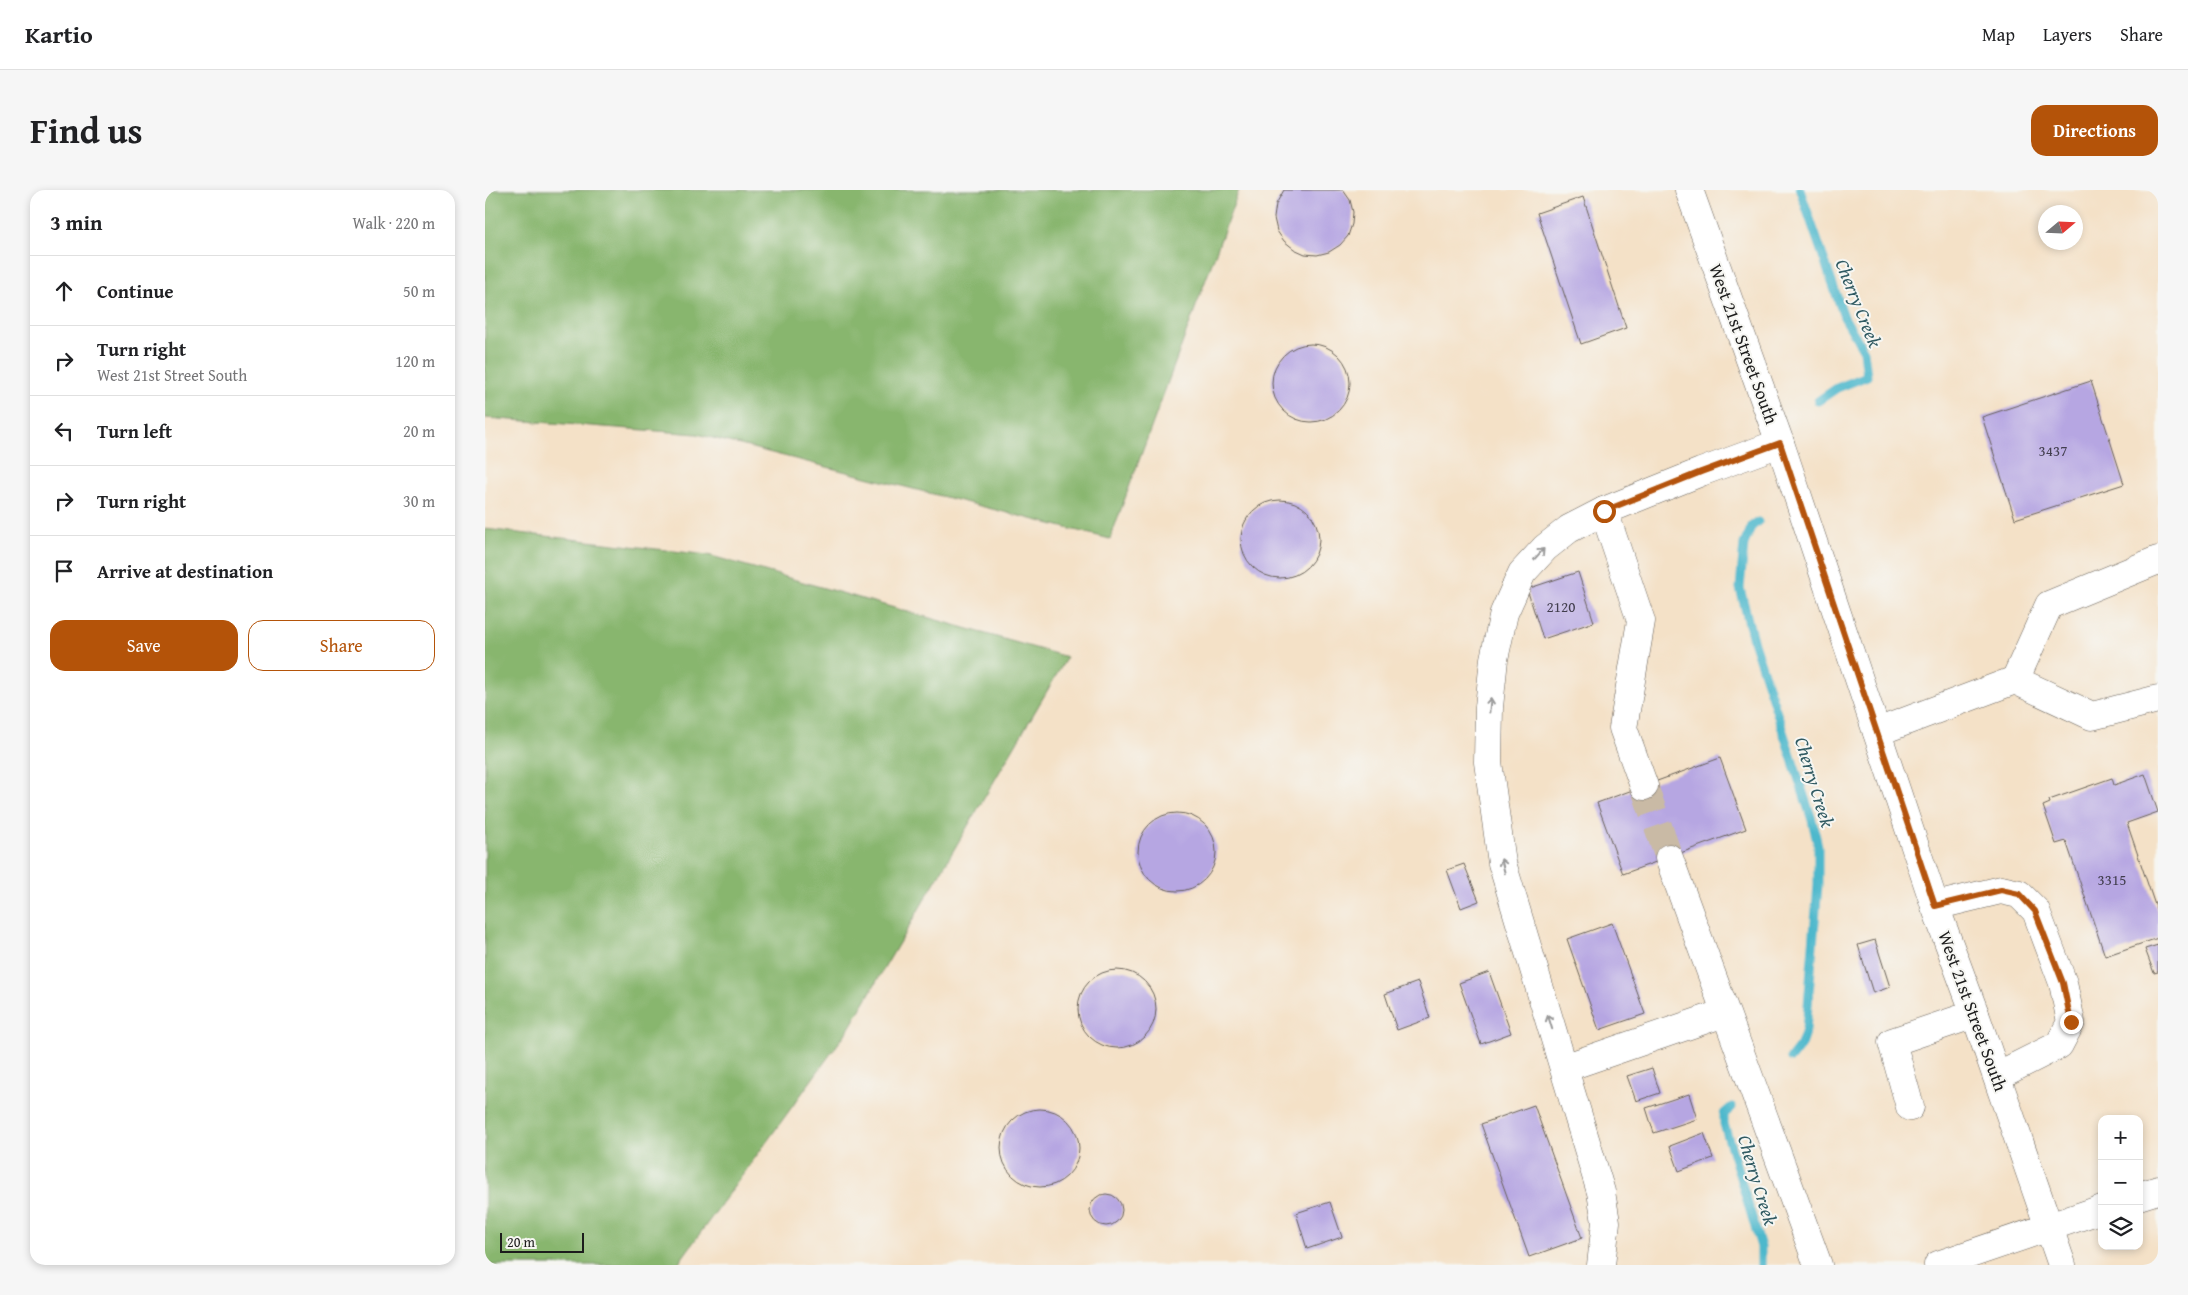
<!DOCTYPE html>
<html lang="en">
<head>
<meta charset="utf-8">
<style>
	:root { --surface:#fff; --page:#f6f6f6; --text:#202124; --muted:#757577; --line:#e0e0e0; --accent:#b45309 }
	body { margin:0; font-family:"Gentium Book Plus",serif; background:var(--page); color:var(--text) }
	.controls { position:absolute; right:15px; bottom:15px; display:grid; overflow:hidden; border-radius:10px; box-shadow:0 2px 8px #0003 }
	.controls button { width:45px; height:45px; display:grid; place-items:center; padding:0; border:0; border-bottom:1px solid var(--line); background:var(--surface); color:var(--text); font:25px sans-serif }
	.compass { position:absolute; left:1553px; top:15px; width:45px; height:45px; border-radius:50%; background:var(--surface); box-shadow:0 2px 8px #0003; rotate:71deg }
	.scale { position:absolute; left:15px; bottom:12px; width:84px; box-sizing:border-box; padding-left:5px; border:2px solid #1c1c1c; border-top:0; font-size:14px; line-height:18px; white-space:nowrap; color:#1c1c1c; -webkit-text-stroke:4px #f6f6f2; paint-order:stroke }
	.stop { position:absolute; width:15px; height:15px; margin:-11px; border:4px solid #b45309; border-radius:50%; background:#fff }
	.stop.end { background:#b45309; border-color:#fff; box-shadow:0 1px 5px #0008 }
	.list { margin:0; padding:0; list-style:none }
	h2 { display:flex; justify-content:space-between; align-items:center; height:65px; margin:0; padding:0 20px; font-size:21px }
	h2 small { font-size:16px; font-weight:400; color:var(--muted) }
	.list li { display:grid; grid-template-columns:32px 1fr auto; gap:15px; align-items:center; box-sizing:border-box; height:70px; padding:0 20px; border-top:1px solid var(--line) }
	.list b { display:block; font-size:19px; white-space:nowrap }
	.list p { margin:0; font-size:16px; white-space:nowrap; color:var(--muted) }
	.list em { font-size:16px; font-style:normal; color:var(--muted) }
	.actions { display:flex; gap:10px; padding:15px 20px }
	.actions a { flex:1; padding:11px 0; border:1px solid var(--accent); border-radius:15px; text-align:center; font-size:18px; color:var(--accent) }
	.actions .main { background:var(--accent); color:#fff }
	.icon { flex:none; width:28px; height:28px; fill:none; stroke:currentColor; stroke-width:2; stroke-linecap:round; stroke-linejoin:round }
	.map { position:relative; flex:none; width:1673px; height:1075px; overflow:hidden; border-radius:15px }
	header { display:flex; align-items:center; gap:30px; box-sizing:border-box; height:70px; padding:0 25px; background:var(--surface); border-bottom:1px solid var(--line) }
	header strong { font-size:24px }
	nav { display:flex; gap:28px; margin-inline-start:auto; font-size:18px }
	.intro { display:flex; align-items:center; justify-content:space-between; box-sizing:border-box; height:120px; padding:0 30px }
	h1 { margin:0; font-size:35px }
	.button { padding:12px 22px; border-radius:15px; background:var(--accent); color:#fff; font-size:18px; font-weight:700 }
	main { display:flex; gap:30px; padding:0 30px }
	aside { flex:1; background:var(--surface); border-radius:15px; box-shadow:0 2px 8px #0003 }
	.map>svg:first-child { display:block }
	.forest { fill:#88b66e; stroke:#526945 }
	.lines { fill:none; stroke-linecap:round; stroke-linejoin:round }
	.stream { stroke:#4eb8cc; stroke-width:9 }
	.building { fill:#b6a6e2 }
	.minor-tunnel { stroke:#c9baa5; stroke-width:28; stroke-dasharray:28 14; stroke-linecap:butt }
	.minor-casing { stroke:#686158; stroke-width:29 }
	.major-casing { stroke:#686158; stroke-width:29 }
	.minor { stroke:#fff; stroke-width:28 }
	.major { stroke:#fff; stroke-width:28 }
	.oneway { stroke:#999 }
	.route { stroke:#b45309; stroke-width:6 }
	.labels { text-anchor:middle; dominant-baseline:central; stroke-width:4; stroke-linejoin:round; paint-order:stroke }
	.number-label { font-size:15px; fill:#423e4e }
	.street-label { font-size:18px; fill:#1c1c1c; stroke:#f6f6f2 }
	.water-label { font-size:19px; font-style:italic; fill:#305a62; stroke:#f6f6f2 }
</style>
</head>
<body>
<header>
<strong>Kartio</strong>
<nav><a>Map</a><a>Layers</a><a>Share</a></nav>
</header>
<div class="intro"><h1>Find us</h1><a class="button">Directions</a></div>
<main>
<aside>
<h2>3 min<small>Walk · 220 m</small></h2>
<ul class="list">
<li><svg class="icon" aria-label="ahead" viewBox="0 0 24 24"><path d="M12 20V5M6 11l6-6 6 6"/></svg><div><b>Continue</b></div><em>50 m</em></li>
<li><svg class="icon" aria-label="right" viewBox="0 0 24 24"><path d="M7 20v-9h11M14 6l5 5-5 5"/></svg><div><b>Turn right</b><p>West 21st Street South</p></div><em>120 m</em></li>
<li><svg class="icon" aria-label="left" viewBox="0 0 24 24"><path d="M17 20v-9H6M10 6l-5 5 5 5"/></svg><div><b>Turn left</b></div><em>20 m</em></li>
<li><svg class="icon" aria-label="right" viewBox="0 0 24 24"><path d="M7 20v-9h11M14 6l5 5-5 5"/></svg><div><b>Turn right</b></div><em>30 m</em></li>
<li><svg class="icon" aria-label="arrive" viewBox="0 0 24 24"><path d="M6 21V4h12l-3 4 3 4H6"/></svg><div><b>Arrive at destination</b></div></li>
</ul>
<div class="actions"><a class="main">Save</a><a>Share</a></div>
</aside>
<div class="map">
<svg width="1673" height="1075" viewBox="0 0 1673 1075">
	<rect width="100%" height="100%" fill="#f6f6f2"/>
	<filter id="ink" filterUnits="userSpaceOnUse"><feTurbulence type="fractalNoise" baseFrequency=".02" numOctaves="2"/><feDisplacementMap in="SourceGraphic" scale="10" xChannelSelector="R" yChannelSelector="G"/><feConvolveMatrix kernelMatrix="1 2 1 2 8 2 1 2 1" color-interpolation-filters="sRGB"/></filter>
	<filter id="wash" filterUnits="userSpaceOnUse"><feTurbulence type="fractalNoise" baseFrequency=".0096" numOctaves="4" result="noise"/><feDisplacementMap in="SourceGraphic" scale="20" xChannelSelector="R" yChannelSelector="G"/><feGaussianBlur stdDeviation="1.12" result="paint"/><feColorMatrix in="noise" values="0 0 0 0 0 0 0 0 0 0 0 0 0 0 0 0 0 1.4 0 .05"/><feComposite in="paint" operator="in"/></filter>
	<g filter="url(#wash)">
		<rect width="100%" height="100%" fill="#f4e1c7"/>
		<!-- forest -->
		<g class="forest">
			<path d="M0,0h754l-129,349 -413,-105 -212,-16z"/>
			<path d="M0,339l223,26 359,102 -219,373 -171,235h-192z"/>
		</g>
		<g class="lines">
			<!-- stream -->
			<g class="stream">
				<path d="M1315,0l44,127 20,34 3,25 -30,12 -19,13"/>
				<path d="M1273,332l-6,4 -8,18 -4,44 13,52 59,180 6,26v39l-12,145 -5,15 -10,13"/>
				<path d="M1247,917l-8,7v10l37,123v18"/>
			</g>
		</g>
		<g id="blocks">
			<!-- building -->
			<g class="building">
				<path d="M799,0h59l7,10 3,12 -1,12 -4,12 -8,9 -11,7 -12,3 -12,-1 -11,-5 -10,-8 -7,-10 -3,-13 2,-14z"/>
				<path d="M1098,7l43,131 -45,16 -44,-131z"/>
				<circle cx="826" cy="193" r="39"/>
				<path d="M1606,191l33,103 -109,35 -33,-102z"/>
				<circle cx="795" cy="349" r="39"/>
				<path d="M1093,382l16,50 -51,17 -16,-50z"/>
				<path d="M1235,568l26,71 -123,45 -26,-71z"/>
				<path d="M1660,584l13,38 -31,11 31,91v24l-53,18 -39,-115 -10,3 -13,-38 7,-3 -1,-3 63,-22 2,7z"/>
				<circle cx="692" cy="662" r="39"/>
				<path d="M979,674l15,37 -18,7 -14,-38z"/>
				<path d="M1127,733l33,91 -46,16 -32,-91z"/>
				<path d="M1390,750l15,47 -17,6 -15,-48z"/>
				<path d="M1673,755v27l-4,1 -9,-24z"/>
				<circle cx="632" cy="819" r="39"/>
				<path d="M1004,782l22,61 -30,11 -22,-61z"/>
				<path d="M933,792l12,36 -33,12 -12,-36z"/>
				<path d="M1167,878l8,25 -24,8 -9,-25z"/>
				<path d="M1204,904l8,25 -43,14 -8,-25z"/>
				<path d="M1049,915l48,133 -53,19 -48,-133z"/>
				<circle cx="555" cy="958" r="39"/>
				<path d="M1219,943l9,25 -34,13 -9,-25z"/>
				<circle cx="621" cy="1020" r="16"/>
				<path d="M845,1012l12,35 -35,12 -11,-36z"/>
			</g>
		</g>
	</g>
	<g filter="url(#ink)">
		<use href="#blocks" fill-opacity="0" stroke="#686158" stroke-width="1"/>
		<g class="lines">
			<!-- minor-tunnel -->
			<path class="minor-tunnel" d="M1159,596l25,72"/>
			<defs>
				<g id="minor">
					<path d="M1119,321l37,110 -18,107 21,58"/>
					<path d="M1530,490l34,-75 109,-45"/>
					<path d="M1392,542l138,-52 77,36 66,-17"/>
					<path d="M1184,668l149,407"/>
					<path d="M1450,716l66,-16 18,4 17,17 27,72 8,39 -12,23 -62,31"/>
					<path d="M1079,878l160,-55"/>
					<path d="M1425,917l-18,-65 83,-28"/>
					<path d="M1654,1006l19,-6"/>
					<path d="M1116,1075l5,-43 -5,-30 -99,-329 -14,-101 1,-55 5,-48 10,-46 18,-40 23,-25 24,-19 35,-18 97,-39 79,-29"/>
					<path d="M1453,1075l164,-56"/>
				</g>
				<path id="major" d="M1204,0l91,253 155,463 40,108 87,251"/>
			</defs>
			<!-- minor casing -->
			<use href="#minor" class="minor-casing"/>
			<!-- major casing -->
			<use href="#major" class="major-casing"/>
			<!-- minor -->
			<use href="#minor" class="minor"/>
			<!-- major -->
			<use href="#major" class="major"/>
		</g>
		<!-- one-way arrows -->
		<defs><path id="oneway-shaft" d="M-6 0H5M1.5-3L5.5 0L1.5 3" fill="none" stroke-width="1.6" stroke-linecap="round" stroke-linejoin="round" transform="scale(1.25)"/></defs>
		<g class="oneway">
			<use href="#oneway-shaft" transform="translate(1054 364) rotate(-48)"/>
			<use href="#oneway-shaft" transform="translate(1005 515) rotate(-85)"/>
			<use href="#oneway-shaft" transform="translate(1018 676) rotate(-104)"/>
			<use href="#oneway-shaft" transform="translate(1065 832) rotate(-107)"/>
		</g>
	</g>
	<g class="lines" filter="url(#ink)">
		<!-- route -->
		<path class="route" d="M1119,321l97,-39 79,-29 155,463 66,-16 18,4 16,17 28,72 8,39"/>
	</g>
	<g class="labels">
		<!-- number labels -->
		<g class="number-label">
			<text x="1568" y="260">3437</text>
			<text x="1076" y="416">2120</text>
			<text x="1627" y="689">3315</text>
		</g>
		<!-- street labels -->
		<g class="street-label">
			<text transform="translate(1259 154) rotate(70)">West 21st Street South</text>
			<text transform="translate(1488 821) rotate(70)">West 21st Street South</text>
		</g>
		<!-- water labels -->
		<g class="water-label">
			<text transform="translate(1374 113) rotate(68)">Cherry Creek</text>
			<text transform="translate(1330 592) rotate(73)">Cherry Creek</text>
			<text transform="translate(1273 990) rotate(73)">Cherry Creek</text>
		</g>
	</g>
</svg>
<div class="controls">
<button>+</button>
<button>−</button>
<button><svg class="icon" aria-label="layers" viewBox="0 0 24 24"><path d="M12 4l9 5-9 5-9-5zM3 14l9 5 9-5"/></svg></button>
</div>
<svg class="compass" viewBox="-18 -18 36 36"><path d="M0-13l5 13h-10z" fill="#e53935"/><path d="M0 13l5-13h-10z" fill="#757577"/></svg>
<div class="scale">20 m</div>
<div class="stop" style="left:1119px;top:321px"></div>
<div class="stop end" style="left:1586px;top:832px"></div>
</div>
</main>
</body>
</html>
